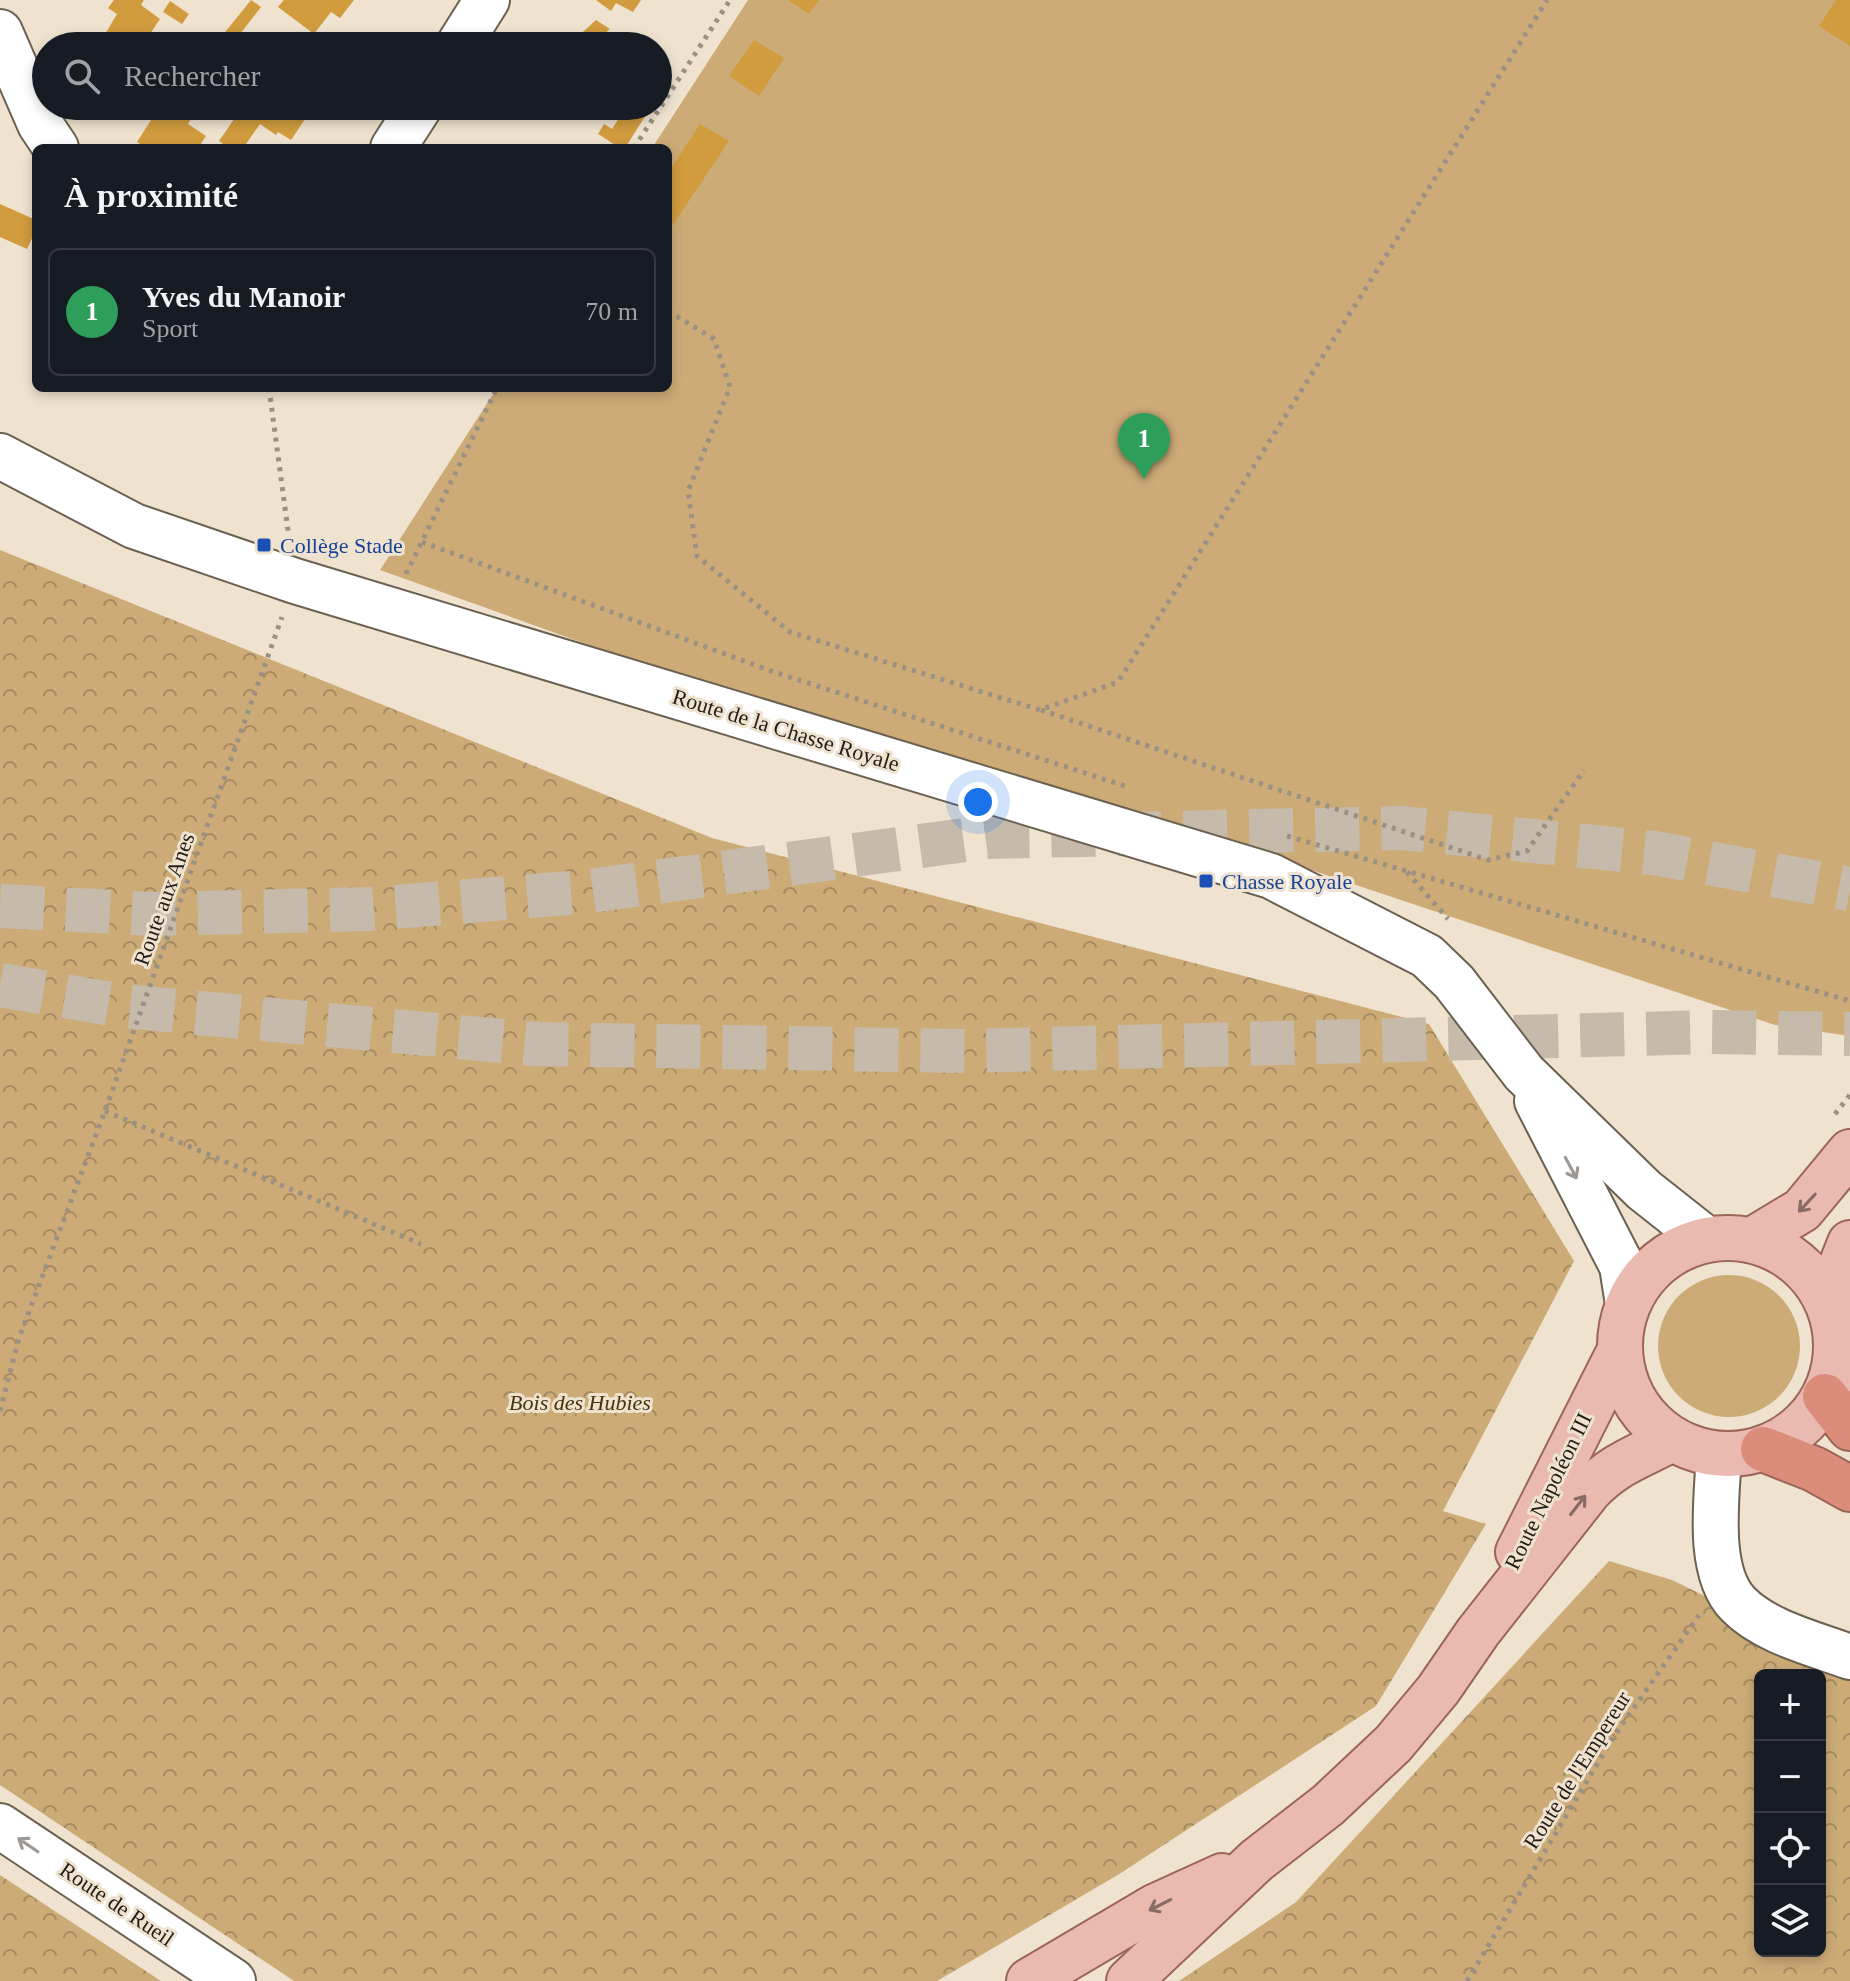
<!DOCTYPE html>
<html lang="fr">
<head>
<meta charset="utf-8">
<style>
	:root { --surface:#171b24; --page:#20242c; --text:#f1f3f6; --muted:#9ea1a6; --line:#363941; --accent:#0b8043 }
	body { margin:0; font-family:Georgia,serif; background:var(--page); color:var(--text) }
	.controls { position:absolute; right:24px; bottom:24px; display:grid; overflow:hidden; border-radius:12px; box-shadow:0 4px 12px #0003 }
	.controls button { width:72px; height:72px; display:grid; place-items:center; padding:0; border:0; border-bottom:2px solid var(--line); background:var(--surface); color:var(--text); font:40px sans-serif }
	.you { position:absolute; left:978px; top:802px; width:28px; height:28px; margin:-20px; border:6px solid #fff; border-radius:50%; background:#1a73e8; box-shadow:0 0 0 12px #1a73e833 }
	.badge { display:grid; place-items:center; width:52px; height:52px; border-radius:50%; background:var(--accent); color:#fff; font-size:26px; font-weight:700 }
	.pin { position:absolute; translate:-50% -66px; filter:drop-shadow(0 2px 4px #0008) }
	.pin::after { content:''; position:absolute; top:42px; width:28px; height:24px; background:inherit; clip-path:polygon(0 0,100% 0,50% 100%) }
	.list { margin:0; padding:0; list-style:none }
	h2 { display:flex; justify-content:space-between; align-items:center; height:104px; margin:0; padding:0 32px; font-size:34px }
	h2 small { font-size:26px; font-weight:400; color:var(--muted) }
	.list li { display:grid; grid-template-columns:52px 1fr auto; gap:24px; align-items:center; box-sizing:border-box; height:128px; margin:0 16px 16px; padding:0 16px; border:2px solid var(--line); border-radius:12px }
	.list b { display:block; font-size:30px; white-space:nowrap }
	.list p { margin:0; font-size:26px; white-space:nowrap; color:var(--muted) }
	.list em { font-size:26px; font-style:normal; color:var(--muted) }
	.icon { flex:none; width:44px; height:44px; fill:none; stroke:currentColor; stroke-width:2; stroke-linecap:round; stroke-linejoin:round }
	.map { position:relative; flex:none; width:1850px; height:1981px; overflow:hidden }
	.search { position:absolute; background:var(--surface); box-shadow:0 4px 12px #0003; left:32px; top:32px; width:640px; height:88px; display:flex; align-items:center; gap:20px; box-sizing:border-box; padding:0 28px; border-radius:44px; color:var(--muted); font-size:30px }
	.panel { position:absolute; background:var(--surface); box-shadow:0 4px 12px #0003; left:32px; top:144px; width:640px; height:248px; border-radius:12px }
	.map>svg:first-child { display:block }
	.forest { fill:url(#forest-crowns); fill-rule:evenodd }
	.garden { fill:#cdab77 }
	.building { fill:#d19c3e }
	.lines { fill:none; stroke-linecap:round; stroke-linejoin:round }
	.highway-tunnel { stroke:#c6bbab; stroke-width:44; stroke-dasharray:44 22; stroke-linecap:butt }
	.minor-casing { stroke:#6c6151; stroke-width:48 }
	.major-casing { stroke:#9b6558; stroke-width:48 }
	.highway-casing { stroke:#9b6558; stroke-width:48 }
	.path { stroke:#9a9183; stroke-width:5; stroke-dasharray:4 6; stroke-linecap:butt }
	.minor { stroke:#fff; stroke-width:44 }
	.major { stroke:#eabab0; stroke-width:44 }
	.highway { stroke:#dc8c7b; stroke-width:44 }
	.oneway { stroke:#9c9997 }
	.oneway2 { stroke:#866c64 }
	.transit-dot { fill:#1a4fb4; stroke:#efe3d0; stroke-width:3 }
	.labels { text-anchor:middle; dominant-baseline:central; stroke-width:6; stroke-linejoin:round; paint-order:stroke }
	.transit-label { font-size:22px; fill:#164399; stroke:#efe3d0; text-anchor:start }
	.street-label { font-size:22px; fill:#221d17; stroke:#efe3d0 }
	.park-label { font-size:22px; font-style:italic; fill:#483209; stroke:#efe3d0 }
</style>
</head>
<body>
<div class="map">
<svg width="1850" height="1981" viewBox="0 0 1850 1981">
	<defs>
		<pattern id="forest-crowns" width="20" height="18" patternUnits="userSpaceOnUse" patternTransform="scale(2)"><rect width="20" height="18" fill="#cdab77"/><path d="M2 6a3 3 0 1 1 6 0M12 15a3 3 0 1 1 6 0" fill="none" stroke="#a68b61"/></pattern>
	</defs>
	<rect width="100%" height="100%" fill="#efe3d0"/>
	<!-- forest -->
	<g class="forest">
		<path d="M0,550l712,288 717,186 145,237 -131,250 43,13 -110,182 -255,167 -184,108h-643l-294,-196z"/>
		<path d="M1609,1561l63,19 178,87v314h-671l117,-79zM1760,1675h60v276h-60z"/>
		<path d="M0,1875l161,106h-161z"/>
	</g>
	<!-- garden -->
	<g class="garden">
		<path d="M748,0h1102v1036l-75,-11 -554,-185 -484,-142 -357,-128 117,-182h171v-240h-16z"/>
		<circle cx="1729" cy="1346" r="71"/>
	</g>
	<!-- building -->
	<g class="building">
		<path d="M114,0h30l-3,5 19,14 -18,27h-37l4,-6 -5,-4 13,-22 -9,-6z"/>
		<path d="M251,0l10,7 -28,36 -11,-7z"/>
		<path d="M284,0h70l-14,18 -9,-6 -17,22 -36,-27z"/>
		<path d="M596,0h45l-8,12 -17,-9 -5,8z"/>
		<path d="M788,0h31l-10,14z"/>
		<path d="M1836,0h14v46l-31,-20z"/>
		<path d="M170,1l19,13 -7,10 -19,-12z"/>
		<path d="M596,20l14,9 -20,17h-7l-9,-6z"/>
		<path d="M754,40l30,18 -25,38 -30,-20z"/>
		<path d="M160,106l37,2 -9,16 18,12 -8,12h-51l-10,-6z"/>
		<path d="M243,106h56l10,7 -18,27 -13,-8 -2,3 -16,-11 -17,24h-14l-10,-7z"/>
		<path d="M544,106h32l-10,14z"/>
		<path d="M627,106l24,1 -26,41h-5l-22,-14 6,-10 8,5z"/>
		<path d="M700,124l29,17 -61,91v-59z"/>
		<path d="M0,204l36,16v10l-9,19 -27,-12z"/>
	</g>
	<g class="lines">
		<!-- highway-tunnel -->
		<g class="highway-tunnel">
			<path d="M0,906l154,8 215,-5 213,-17 405,-55 415,-9 252,25 196,36"/>
			<path d="M0,985l123,21 412,38 431,7 746,-19 138,2"/>
		</g>
		<defs>
			<g id="minor">
				<path d="M0,32l40,92 16,24"/>
				<path d="M458,46l29,-46"/>
				<path d="M393,148l27,-42"/>
				<path d="M0,456l134,70 161,55 976,295 156,80 27,26 70,91 120,117 62,49"/>
				<path d="M1537,1101l85,165 6,38"/>
				<path d="M1837,1338h13"/>
				<path d="M1719,1454c-2,43 -13,117 19,150 27,28 77,40 112,53"/>
				<path d="M0,1826l233,155"/>
			</g>
			<g id="major">
				<circle cx="1728" cy="1346" r="108"/>
				<path d="M1752,1240l50,-30 48,-58"/>
				<path d="M1827,1301l23,-58"/>
				<path d="M1518,1552l102,-202"/>
				<path d="M1029,1981l127,-75 66,-30"/>
				<path d="M1129,1981l128,-121 71,-55 65,-61 45,-54 40,-58 111,-141c26,-28 50,-34 83,-52"/>
			</g>
			<g id="highway">
				<path d="M1825,1396l25,32"/>
				<path d="M1763,1449l51,20 36,20"/>
			</g>
		</defs>
		<!-- minor casing -->
		<use href="#minor" class="minor-casing"/>
		<!-- major casing -->
		<use href="#major" class="major-casing"/>
		<!-- highway casing -->
		<use href="#highway" class="highway-casing"/>
		<!-- path -->
		<g class="path">
			<path d="M634,148l96,-148"/>
			<path d="M668,311l46,28 16,48 -42,104 9,65 93,76 250,78 78,-28 429,-682"/>
			<path d="M269,388l20,150"/>
			<path d="M422,542l349,129 357,116"/>
			<path d="M406,574l91,-186"/>
			<path d="M1041,710l447,150 39,-9 57,-81"/>
			<path d="M1287,836l563,165"/>
			<path d="M1407,872l41,47"/>
			<path d="M105,1111l316,133"/>
			<path d="M1835,1114l15,-19"/>
			<path d="M0,1411l19,-73 86,-227 177,-494"/>
			<path d="M1467,1981l147,-245 85,-121"/>
		</g>
		<!-- minor -->
		<use href="#minor" class="minor"/>
		<!-- major -->
		<use href="#major" class="major"/>
		<!-- highway -->
		<use href="#highway" class="highway"/>
	</g>
	<!-- one-way arrows -->
	<defs><path id="oneway-shaft" d="M-6 0H5M1.5-3L5.5 0L1.5 3" fill="none" stroke-width="1.6" stroke-linecap="round" stroke-linejoin="round" transform="scale(2)"/></defs>
	<g class="oneway">
		<use href="#oneway-shaft" transform="translate(1571 1168) rotate(62)"/>
		<use href="#oneway-shaft" transform="translate(28 1845) rotate(-146)"/>
	</g>
	<g class="oneway2">
		<use href="#oneway-shaft" transform="translate(1807 1203) rotate(133)"/>
		<use href="#oneway-shaft" transform="translate(1578 1505) rotate(-52)"/>
		<use href="#oneway-shaft" transform="translate(1160 1905) rotate(153)"/>
	</g>
	<!-- markers -->
	<g class="transit-dot">
		<rect x="256" y="537" width="16" height="16" rx="4"/>
		<rect x="1198" y="873" width="16" height="16" rx="4"/>
	</g>
	<g class="labels">
		<!-- transit labels -->
		<g class="transit-label">
			<text x="280" y="545">Collège Stade</text>
			<text x="1222" y="881">Chasse Royale</text>
		</g>
		<!-- street labels -->
		<g class="street-label">
			<text transform="translate(786 730) rotate(17)">Route de la Chasse Royale</text>
			<text transform="translate(164 899) rotate(-70)">Route aux Anes</text>
			<text transform="translate(1548 1491) rotate(-64)">Route Napoléon III</text>
			<text transform="translate(1577 1770) rotate(-58)">Route de l'Empereur</text>
			<text transform="translate(117 1904) rotate(34)">Route de Rueil</text>
		</g>
		<!-- park labels -->
		<g class="park-label">
			<text x="580" y="1402">Bois des Hubies</text>
		</g>
	</g>
</svg>
<div class="controls">
<button>+</button>
<button>−</button>
<button><svg class="icon" aria-label="locate" viewBox="0 0 24 24"><circle cx="12" cy="12" r="6"/><path d="M12 2v4M12 18v4M2 12h4M18 12h4"/></svg></button>
<button><svg class="icon" aria-label="layers" viewBox="0 0 24 24"><path d="M12 4l9 5-9 5-9-5zM3 14l9 5 9-5"/></svg></button>
</div>
<div class="you"></div>
<div class="pin badge" style="left:1144px;top:479px;background:#2e9e5b">1</div>
<div class="search"><svg class="icon" aria-label="search" viewBox="0 0 24 24"><circle cx="10" cy="10" r="6"/><path d="M15 15l6 6"/></svg>Rechercher</div>
<section class="panel">
<h2>À proximité<small></small></h2>
<ul class="list">
<li><span class="badge" style="background:#2e9e5b">1</span><div><b>Yves du Manoir</b><p>Sport</p></div><em>70 m</em></li>
</ul>
</section>
</div>
</body>
</html>
